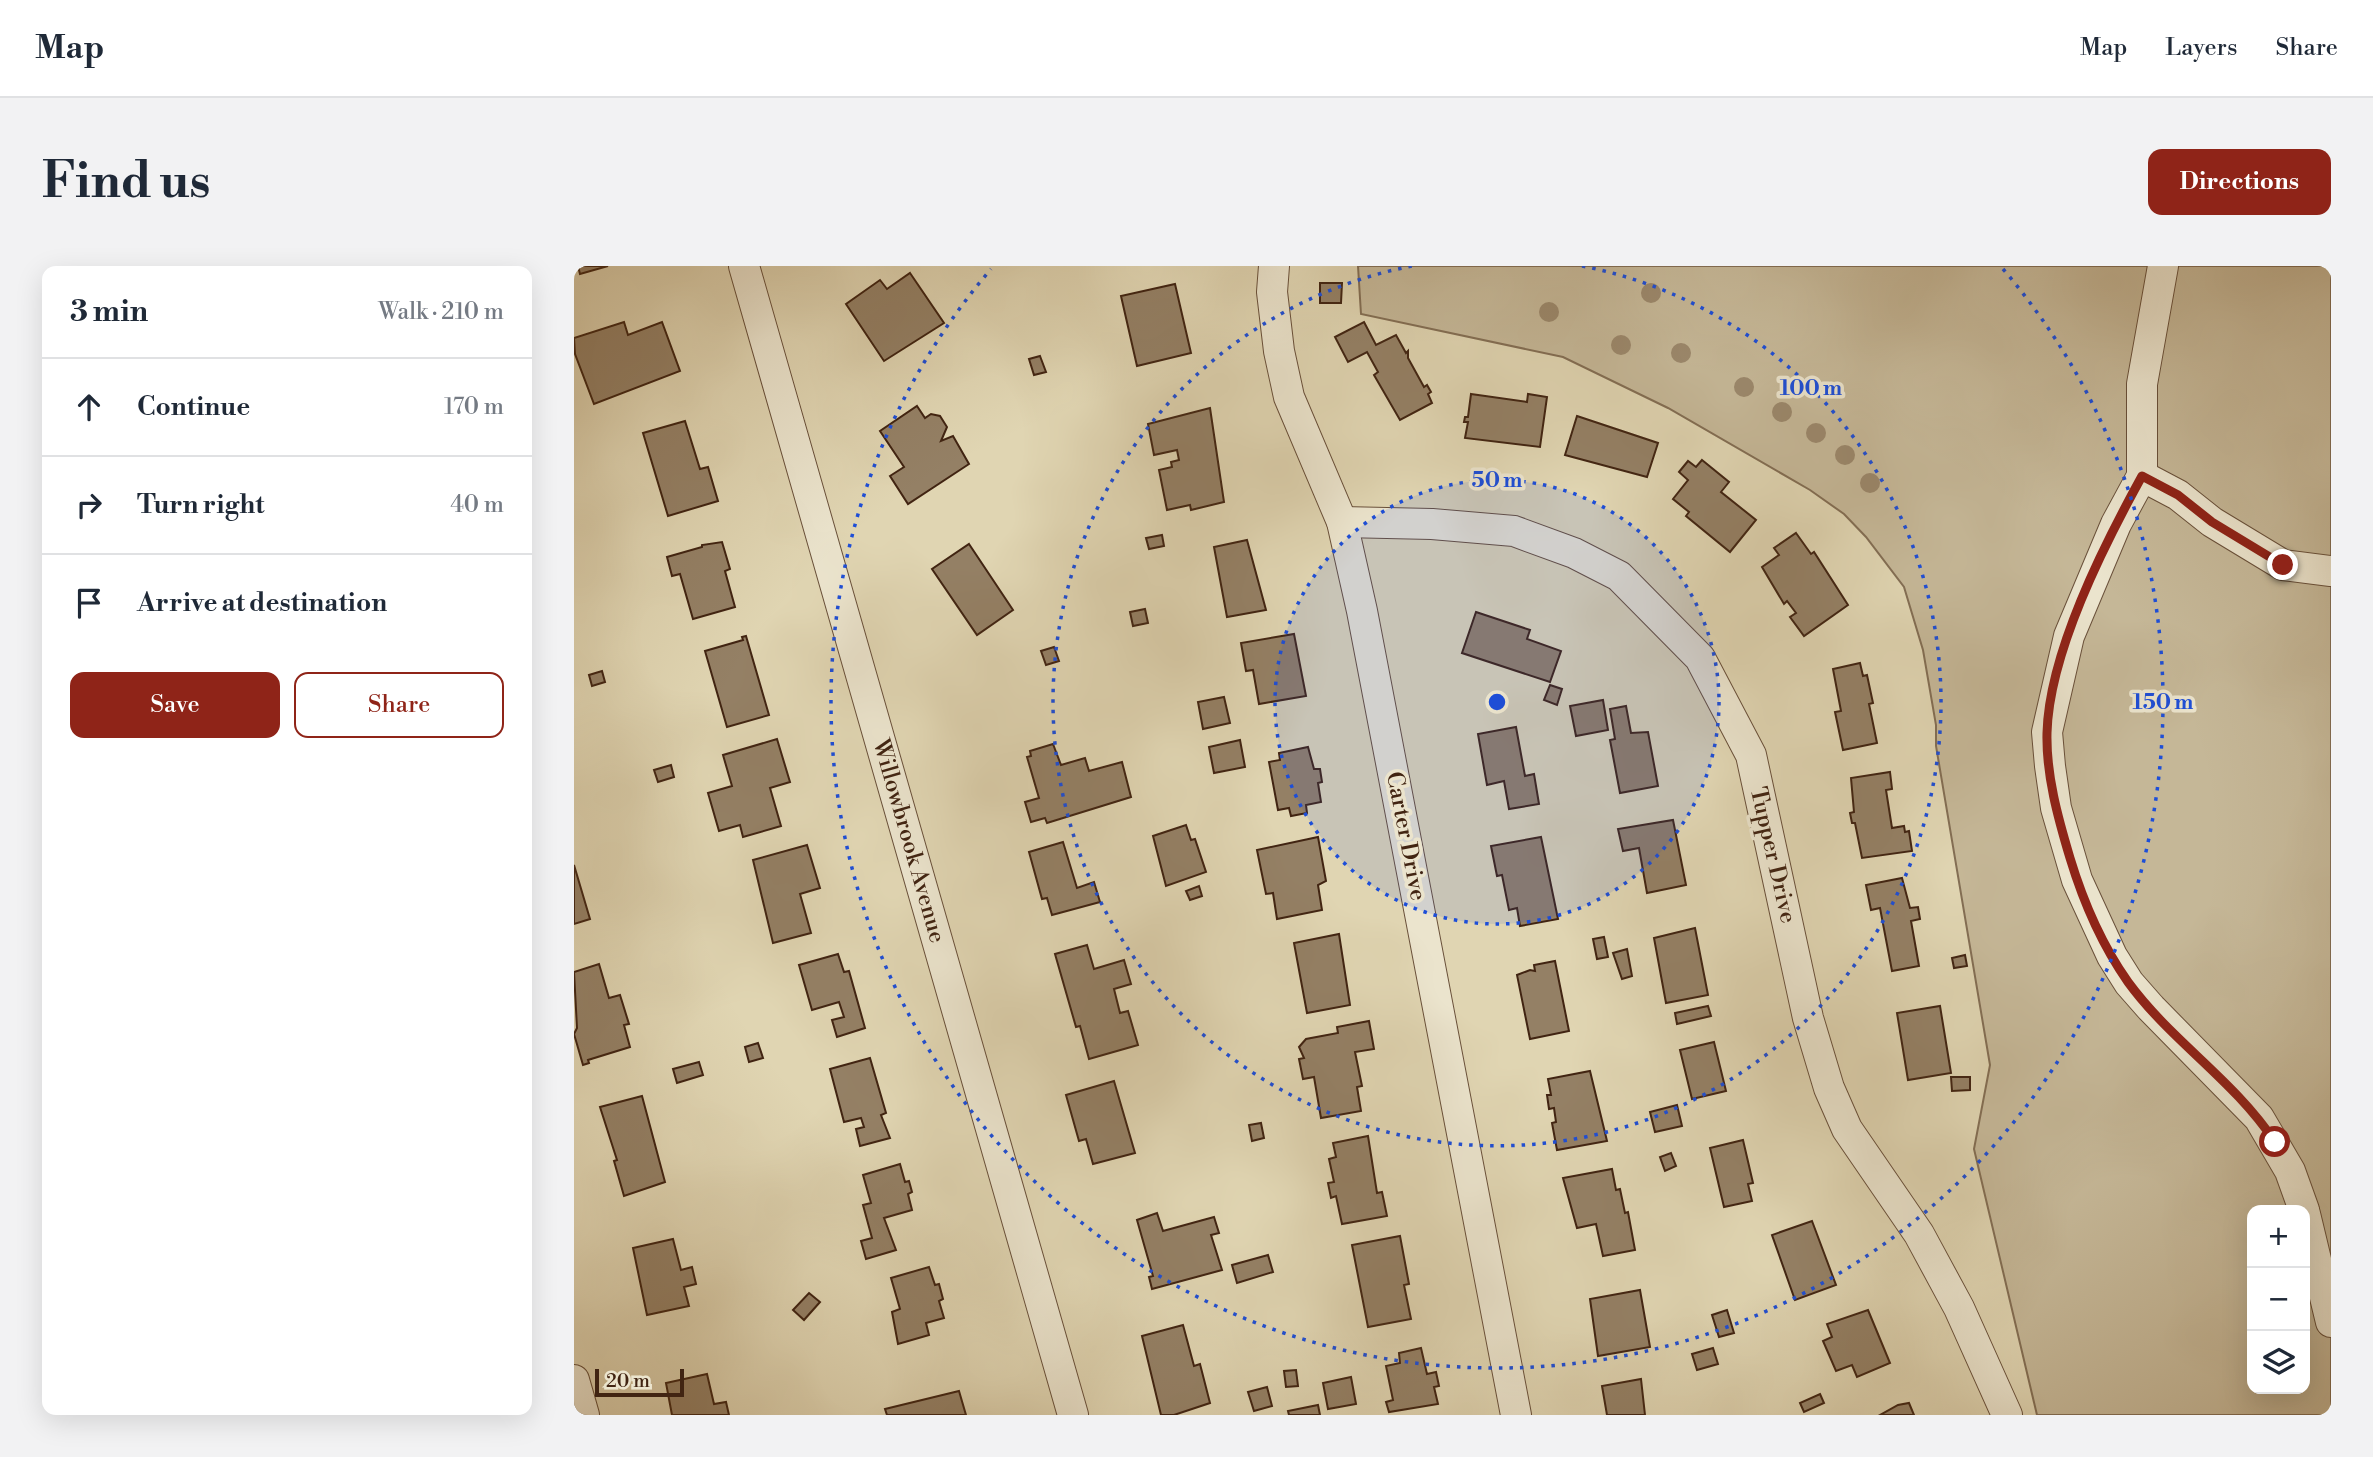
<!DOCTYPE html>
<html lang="en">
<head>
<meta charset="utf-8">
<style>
	:root { --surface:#fff; --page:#f2f2f3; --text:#1f2937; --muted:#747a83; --line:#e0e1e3; --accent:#8f2418 }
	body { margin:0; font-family:"Libre Bodoni",serif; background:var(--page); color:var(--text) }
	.controls { position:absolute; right:21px; bottom:21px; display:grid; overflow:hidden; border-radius:14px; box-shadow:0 7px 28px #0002 }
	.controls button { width:63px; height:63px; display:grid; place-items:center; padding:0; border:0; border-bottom:2px solid var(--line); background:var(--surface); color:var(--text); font:35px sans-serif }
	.scale { position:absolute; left:21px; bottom:18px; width:89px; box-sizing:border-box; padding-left:7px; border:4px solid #412412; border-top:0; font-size:19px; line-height:24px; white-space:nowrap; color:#412412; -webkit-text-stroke:5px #ebe4cd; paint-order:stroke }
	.stop { position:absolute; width:21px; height:21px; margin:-16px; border:5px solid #8f2418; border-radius:50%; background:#fff }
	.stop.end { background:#8f2418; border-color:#fff; box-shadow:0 2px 7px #0008 }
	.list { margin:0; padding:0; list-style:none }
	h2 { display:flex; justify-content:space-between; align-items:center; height:91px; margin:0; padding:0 28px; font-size:30px }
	h2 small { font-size:23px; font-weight:400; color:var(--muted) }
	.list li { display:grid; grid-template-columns:46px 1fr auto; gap:21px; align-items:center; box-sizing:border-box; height:98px; padding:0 28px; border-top:2px solid var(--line) }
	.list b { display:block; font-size:26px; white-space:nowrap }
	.list em { font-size:23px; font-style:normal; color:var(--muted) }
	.actions { display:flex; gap:14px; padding:21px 28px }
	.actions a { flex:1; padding:16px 0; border:2px solid var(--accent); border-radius:14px; text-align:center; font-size:24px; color:var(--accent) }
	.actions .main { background:var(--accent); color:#fff }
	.icon { flex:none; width:38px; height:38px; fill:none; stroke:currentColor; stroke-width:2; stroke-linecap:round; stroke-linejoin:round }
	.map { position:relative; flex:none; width:1757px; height:1149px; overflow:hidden; border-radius:14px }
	header { display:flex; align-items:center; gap:42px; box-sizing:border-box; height:98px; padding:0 35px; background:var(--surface); border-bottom:2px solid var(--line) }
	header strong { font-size:33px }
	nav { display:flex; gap:38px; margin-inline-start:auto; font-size:24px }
	.intro { display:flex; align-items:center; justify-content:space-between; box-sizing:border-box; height:168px; padding:0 42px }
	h1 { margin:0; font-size:49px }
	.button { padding:18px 32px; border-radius:14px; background:var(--accent); color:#fff; font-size:24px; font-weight:700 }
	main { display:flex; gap:42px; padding:0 42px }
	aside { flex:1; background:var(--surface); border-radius:14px; box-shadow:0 7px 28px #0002 }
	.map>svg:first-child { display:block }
	.green { fill:#c5b797; stroke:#836e54; stroke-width:2; fill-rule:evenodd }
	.building { fill:#948065; stroke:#412412; stroke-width:2 }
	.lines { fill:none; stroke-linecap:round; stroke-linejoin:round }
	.minor-casing { stroke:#69503a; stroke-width:32 }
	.minor { stroke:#ebe4cd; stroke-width:30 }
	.tree { fill:#9b886c }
	.route { stroke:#8f2418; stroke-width:9 }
	.ring { fill:none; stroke:#1d4ed8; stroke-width:3.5; stroke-dasharray:3.5 7 }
	.labels { text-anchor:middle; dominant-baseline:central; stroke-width:7; stroke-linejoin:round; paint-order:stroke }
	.street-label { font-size:23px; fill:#412412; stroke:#ebe4cd }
	.centre { fill:#1d4ed8; stroke:#ebe4cd; stroke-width:3.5 }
	.ring-label { font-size:21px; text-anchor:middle; font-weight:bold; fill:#1d4ed8; stroke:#ebe4cd; stroke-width:7; stroke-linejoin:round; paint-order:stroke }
</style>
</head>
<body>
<header>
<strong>Map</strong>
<nav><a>Map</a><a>Layers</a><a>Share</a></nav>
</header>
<div class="intro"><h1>Find us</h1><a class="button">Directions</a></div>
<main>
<aside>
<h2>3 min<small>Walk · 210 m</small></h2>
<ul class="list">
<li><svg class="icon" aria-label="ahead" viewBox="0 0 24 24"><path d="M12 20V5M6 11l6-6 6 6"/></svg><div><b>Continue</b></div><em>170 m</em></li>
<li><svg class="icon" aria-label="right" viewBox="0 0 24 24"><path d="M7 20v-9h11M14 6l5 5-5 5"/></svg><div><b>Turn right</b></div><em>40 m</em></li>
<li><svg class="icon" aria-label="arrive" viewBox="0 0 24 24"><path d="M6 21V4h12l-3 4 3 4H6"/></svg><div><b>Arrive at destination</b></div></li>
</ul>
<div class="actions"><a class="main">Save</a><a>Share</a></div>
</aside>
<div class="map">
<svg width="1757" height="1149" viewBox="0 0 1757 1149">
	<rect width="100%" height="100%" fill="#e0d5b2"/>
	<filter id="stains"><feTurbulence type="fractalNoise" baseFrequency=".00286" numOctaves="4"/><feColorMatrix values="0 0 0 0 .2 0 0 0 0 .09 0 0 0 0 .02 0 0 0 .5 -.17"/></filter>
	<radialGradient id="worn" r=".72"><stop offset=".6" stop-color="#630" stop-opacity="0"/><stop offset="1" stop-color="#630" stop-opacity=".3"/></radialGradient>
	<!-- green -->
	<path class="green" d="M784,0h973v1149h-294l-63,-266 16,-84 -54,-319v-21l-13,-75 -19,-63 -38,-50 -22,-23 -34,-24 -142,-82 -105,-51 -202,-43zM1678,944h53v179h-53z"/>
	<!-- building -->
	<g class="building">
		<path d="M4,0h30l-28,8z"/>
		<path d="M336,7l34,50 -60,38 -38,-57 34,-24 7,9z"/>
		<path d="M746,17h22l-1,20h-21z"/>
		<path d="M601,18l16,69 -54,13 -16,-70z"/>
		<path d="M50,56l4,13 34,-13 18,49 -86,33 -19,-50 -1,-16z"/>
		<path d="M790,56l12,23 20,-10 10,18 2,-2v7l16,29 3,-2 4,7 -3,2 4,9 -32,17 -26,-45 4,-3 -11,-20 -19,10 -13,-25z"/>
		<path d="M466,90l6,16 -12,3 -5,-16z"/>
		<path d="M897,128l56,8 1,-8 19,3 -7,50 -75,-9 3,-16h-4l1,-5h3z"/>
		<path d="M343,140l8,12 6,-4 9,2 7,11 -6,14 12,-5 16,28 -61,40 -18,-28 14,-9 -24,-36z"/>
		<path d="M636,142l14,94 -33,8 -1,-5 -23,5 -8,-40 13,-3 -1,-5 8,-2 -2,-10 -23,5 -6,-31z"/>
		<path d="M1003,150l81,27 -11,34 -82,-22z"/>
		<path d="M111,155l15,48 8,-2 10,34 -50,15 -25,-83z"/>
		<path d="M1128,194l27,22 -8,10 35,28 -26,32 -44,-36 3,-4 -16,-13 15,-19 -9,-8 9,-11 8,6z"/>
		<path d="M1222,267l15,21 3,-2 34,53 -44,31 -14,-19 6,-4 -9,-12 -3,3 -22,-37 17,-12 -5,-7z"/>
		<path d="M588,269l2,11 -15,3 -3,-11z"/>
		<path d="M673,274l19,70 -39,7 -13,-70z"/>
		<path d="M148,276l8,27 -5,2 10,36 -42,12 -13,-45 -8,2 -5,-19 35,-10v-2z"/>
		<path d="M395,278l44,66 -36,25 -45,-66z"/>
		<path d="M571,343l3,14 -15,3 -3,-14z"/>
		<path d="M902,346l54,18 -3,9 34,12 -11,31 -88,-29z"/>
		<path d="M720,368l12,62 -47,8 -6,-34 -7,1 -5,-28z"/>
		<path d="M172,370l23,79 -42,12 -22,-76 38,-11 -1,-3z"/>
		<path d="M480,381l5,14 -13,4 -5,-14z"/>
		<path d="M1286,397l3,13 4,-1 6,28 -4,1 8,39 -34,7 -8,-38 6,-1 -8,-42z"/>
		<path d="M28,405l3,11 -13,4 -3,-11z"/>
		<path d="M976,419l12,4 -5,16 -13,-5z"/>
		<path d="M650,431l6,26 -27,6 -5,-27z"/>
		<path d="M1029,434l5,30 -32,6 -6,-30z"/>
		<path d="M1052,440l5,27 17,-1 10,54 -38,7 -10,-53 5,-1 -5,-30z"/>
		<path d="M942,461l9,49 9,-2 5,30 -30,5 -5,-28 -17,4 -9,-51z"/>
		<path d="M203,473l13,43 -20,6 11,38 -38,11 -3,-12 -21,6 -11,-38 24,-7 -9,-31z"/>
		<path d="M666,474l5,27 -31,6 -5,-26z"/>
		<path d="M479,478l8,21 24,-7 4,13 33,-9 9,35 -84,26 -2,-5 -14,4 -6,-20 14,-4 -12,-41 4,-1 -1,-5z"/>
		<path d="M734,481l6,22h6l2,13 -4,1 3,19 -15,3 1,8 -16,3 -2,-8 -11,2 -9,-48 11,-2 -1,-7z"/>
		<path d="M97,499l3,12 -16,5 -4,-12z"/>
		<path d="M1316,506l2,17 -6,1 6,38 12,-2 1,6 4,-1 3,20 -50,7 -7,-35h-3l-2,-10 4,-1 -3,-34z"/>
		<path d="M1099,554l13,65 -39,8 -8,-45 -16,3 -5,-22z"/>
		<path d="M612,559l5,15 4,-1 11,33 -40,14 -13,-50z"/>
		<path d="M744,571l8,44 -8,4 4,25 -45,9 -4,-26 -7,1 -9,-44z"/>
		<path d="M967,571l17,82 -38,7 -3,-18 -8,2 -7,-35 -5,1 -6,-30z"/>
		<path d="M489,576l14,46 17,-6 6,20 -48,13 -5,-17 -5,1 -13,-47z"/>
		<path d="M233,579l13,43 -20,6 11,39 -38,10 -20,-83z"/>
		<path d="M0,599l16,54 -16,5z"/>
		<path d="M1328,612l8,30 8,-1 2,12 -9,2 8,45 -27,5 -12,-63 -9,2 -5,-25z"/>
		<path d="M625,620l3,10 -12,4 -4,-9z"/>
		<path d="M1121,662l13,67 -42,8 -12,-65z"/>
		<path d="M765,668l11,71 -43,8 -13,-70z"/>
		<path d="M1030,671l4,20 -11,2 -4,-20z"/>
		<path d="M513,679l7,24 30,-9 7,24 -17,5 6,24 8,-2 10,34 -49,14 -9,-33 -4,1 -21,-73z"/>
		<path d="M1053,683l5,27 -10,3 -9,-26z"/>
		<path d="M264,688l6,18 5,-1 16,57 -28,9 -5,-17 12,-3 -5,-15 -27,8 -13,-45z"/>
		<path d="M1391,689l2,11 -13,2 -2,-10z"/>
		<path d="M981,695l14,70 -39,8 -13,-64 13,-5 5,1 -1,-6z"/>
		<path d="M25,698l10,34 11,-3 9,29 -5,1 6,22 -42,13 1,3 -6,2 -9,-31 3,-6 -3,-56z"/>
		<path d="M1134,740l3,10 -34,8 -2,-11z"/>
		<path d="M1366,740l11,67 -43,7 -11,-67z"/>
		<path d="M795,755l5,28 -19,3 7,34 -5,1 4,24 -40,7 -7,-41 -11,2 -4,-20 5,-1 -5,-11 7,-8 32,-6 -1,-6z"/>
		<path d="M1140,776l12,49 -34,8 -12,-49z"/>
		<path d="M184,777l5,15 -14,4 -4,-15z"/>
		<path d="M296,792l16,55 -5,2 9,23 -30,8 -4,-17 8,-2 -3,-9 -17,4 -14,-53z"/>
		<path d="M125,796l4,13 -26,8 -4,-14z"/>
		<path d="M1016,805l17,70 -50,9 -5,-27 4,-1 -2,-14 -5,1 -2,-14h4l-3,-16z"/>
		<path d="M1377,811h19v13l-18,1z"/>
		<path d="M540,815l21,72 -42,11 -7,-25 -7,2 -13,-46z"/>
		<path d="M68,830l23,86 -41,14 -10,-35 3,-1 -17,-53z"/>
		<path d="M1103,839l5,21 -27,6 -5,-20z"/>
		<path d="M687,857l3,15 -12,3 -3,-16z"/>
		<path d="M794,870l9,57 5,-1 5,24 -45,8 -6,-28 -5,2 -3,-15 6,-1 -5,-23 7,-2 -3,-14z"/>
		<path d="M1169,874l10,43 -5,1 4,17 -28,6 -14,-59z"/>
		<path d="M1097,887l5,13 -11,5 -5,-14z"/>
		<path d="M326,898l5,18 4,-1 3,11 -4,2 4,16 -28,8 12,32 -30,9 -5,-18 11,-3 -9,-33 8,-2 -8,-28z"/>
		<path d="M1038,903l4,21 4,-1 5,24 3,-1 7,38 -32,6 -7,-32 -19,4 -14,-50z"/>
		<path d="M583,947l6,18 51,-14 5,16 -8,2 11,35 -70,19 -3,-12 4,-1 -16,-56z"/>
		<path d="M1238,955l24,64 -41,15 -23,-65z"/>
		<path d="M826,970l9,48 -5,1 7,34 -43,8 -16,-82z"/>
		<path d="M99,973l8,31 11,-3 4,17 -12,3 5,19 -42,9 -14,-67z"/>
		<path d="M694,989l5,17 -36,11 -5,-18z"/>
		<path d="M355,1001l6,18 4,-1 4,15 -4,2 5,17 -18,5 3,12 -31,9 -6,-32 8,-3 -9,-31z"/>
		<path d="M1066,1024l10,57 -52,9 -8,-57z"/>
		<path d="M235,1027l11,9 -16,18 -11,-10z"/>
		<path d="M1153,1044l7,23 -15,4 -7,-22z"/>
		<path d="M1294,1044l22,53 -33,14 -5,-12 -16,6 -13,-30 9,-4 -5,-13z"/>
		<path d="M609,1059l11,41 6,-2 10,39 -36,12h-13l-19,-79z"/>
		<path d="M847,1082l6,26 9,-2 3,14 -5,1 4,17 -49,8 -3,-10 7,-2 -7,-34 14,-3 -1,-10z"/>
		<path d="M1139,1082l5,16 -21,6 -5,-16z"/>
		<path d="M722,1104l2,16 -12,1 -2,-16z"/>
		<path d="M133,1108l7,30 12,-2 3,13h-57l-6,-32z"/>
		<path d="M777,1111l5,27 -28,5 -5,-26z"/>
		<path d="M1067,1113l4,36h-38l-5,-29z"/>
		<path d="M693,1121l5,19 -18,5 -6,-19z"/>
		<path d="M385,1125l7,24h-79l-2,-6z"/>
		<path d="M1246,1128l4,9 -20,9 -4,-9z"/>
		<path d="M1335,1137l5,12h-34l18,-10z"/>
		<path d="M744,1139l2,10h-31l-1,-4z"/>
	</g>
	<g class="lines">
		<defs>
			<g id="minor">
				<path d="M170,0l329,1149"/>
				<path d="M700,0l-2,26 7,59 10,46 53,125 20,89 154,804"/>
				<path d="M1589,0l-21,118v92l-26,48 -47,112 -22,96 3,34 6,42 21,72 35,76 17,27 22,25 108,110 31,53 14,39"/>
				<path d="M1568,210l36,19 34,27 71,43 48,6"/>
				<path d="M768,256l90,2 82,7 60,22 45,23 81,82 51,97 57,263 21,70 18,41 72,105 40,74 48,107"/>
				<path d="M1731,948l26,108"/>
				<path d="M0,1114l10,35"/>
			</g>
		</defs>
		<!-- minor casing -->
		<use href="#minor" class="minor-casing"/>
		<!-- minor -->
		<use href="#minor" class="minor"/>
	</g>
	<!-- trees -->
	<g class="tree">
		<circle cx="1077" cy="27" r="10"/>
		<circle cx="975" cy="46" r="10"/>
		<circle cx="1047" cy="79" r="10"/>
		<circle cx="1107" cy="87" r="10"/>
		<circle cx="1170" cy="121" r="10"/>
		<circle cx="1208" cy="146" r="10"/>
		<circle cx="1242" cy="167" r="10"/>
		<circle cx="1271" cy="189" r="10"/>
		<circle cx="1296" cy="217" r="10"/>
	</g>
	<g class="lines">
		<!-- route -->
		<path class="route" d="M1701,876c-41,-62 -104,-101 -147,-160 -26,-37 -45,-81 -58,-124 -12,-40 -24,-83 -23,-125 2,-80 57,-188 95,-257l36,19 34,27 71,43"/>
	</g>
	<!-- distance rings -->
	<circle cx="923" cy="436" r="222" fill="#1d4ed8" fill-opacity=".12"/>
	<g class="ring">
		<circle cx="923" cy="436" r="222"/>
		<path d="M1008 0A444 444 0 1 1 838 0"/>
		<path d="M1429 3A666 666 0 1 1 417 3"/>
	</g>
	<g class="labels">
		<!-- street labels -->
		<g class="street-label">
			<text transform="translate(832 570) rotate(79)">Carter Drive</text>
			<text transform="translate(335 575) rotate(74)">Willowbrook Avenue</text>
			<text transform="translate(1199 589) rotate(77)">Tupper Drive</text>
		</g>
	</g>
	<circle cx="923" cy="436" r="10" class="centre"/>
	<g class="ring-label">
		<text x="1237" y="129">100 m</text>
		<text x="923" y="221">50 m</text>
		<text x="1589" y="443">150 m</text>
	</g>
	<rect width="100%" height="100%" filter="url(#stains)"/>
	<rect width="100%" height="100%" fill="url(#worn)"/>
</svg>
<div class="controls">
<button>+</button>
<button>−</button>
<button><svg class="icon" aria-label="layers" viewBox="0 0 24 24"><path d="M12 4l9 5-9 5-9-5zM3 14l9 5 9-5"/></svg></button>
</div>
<div class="scale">20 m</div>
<div class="stop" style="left:1701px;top:876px"></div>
<div class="stop end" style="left:1709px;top:299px"></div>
</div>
</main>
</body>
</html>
